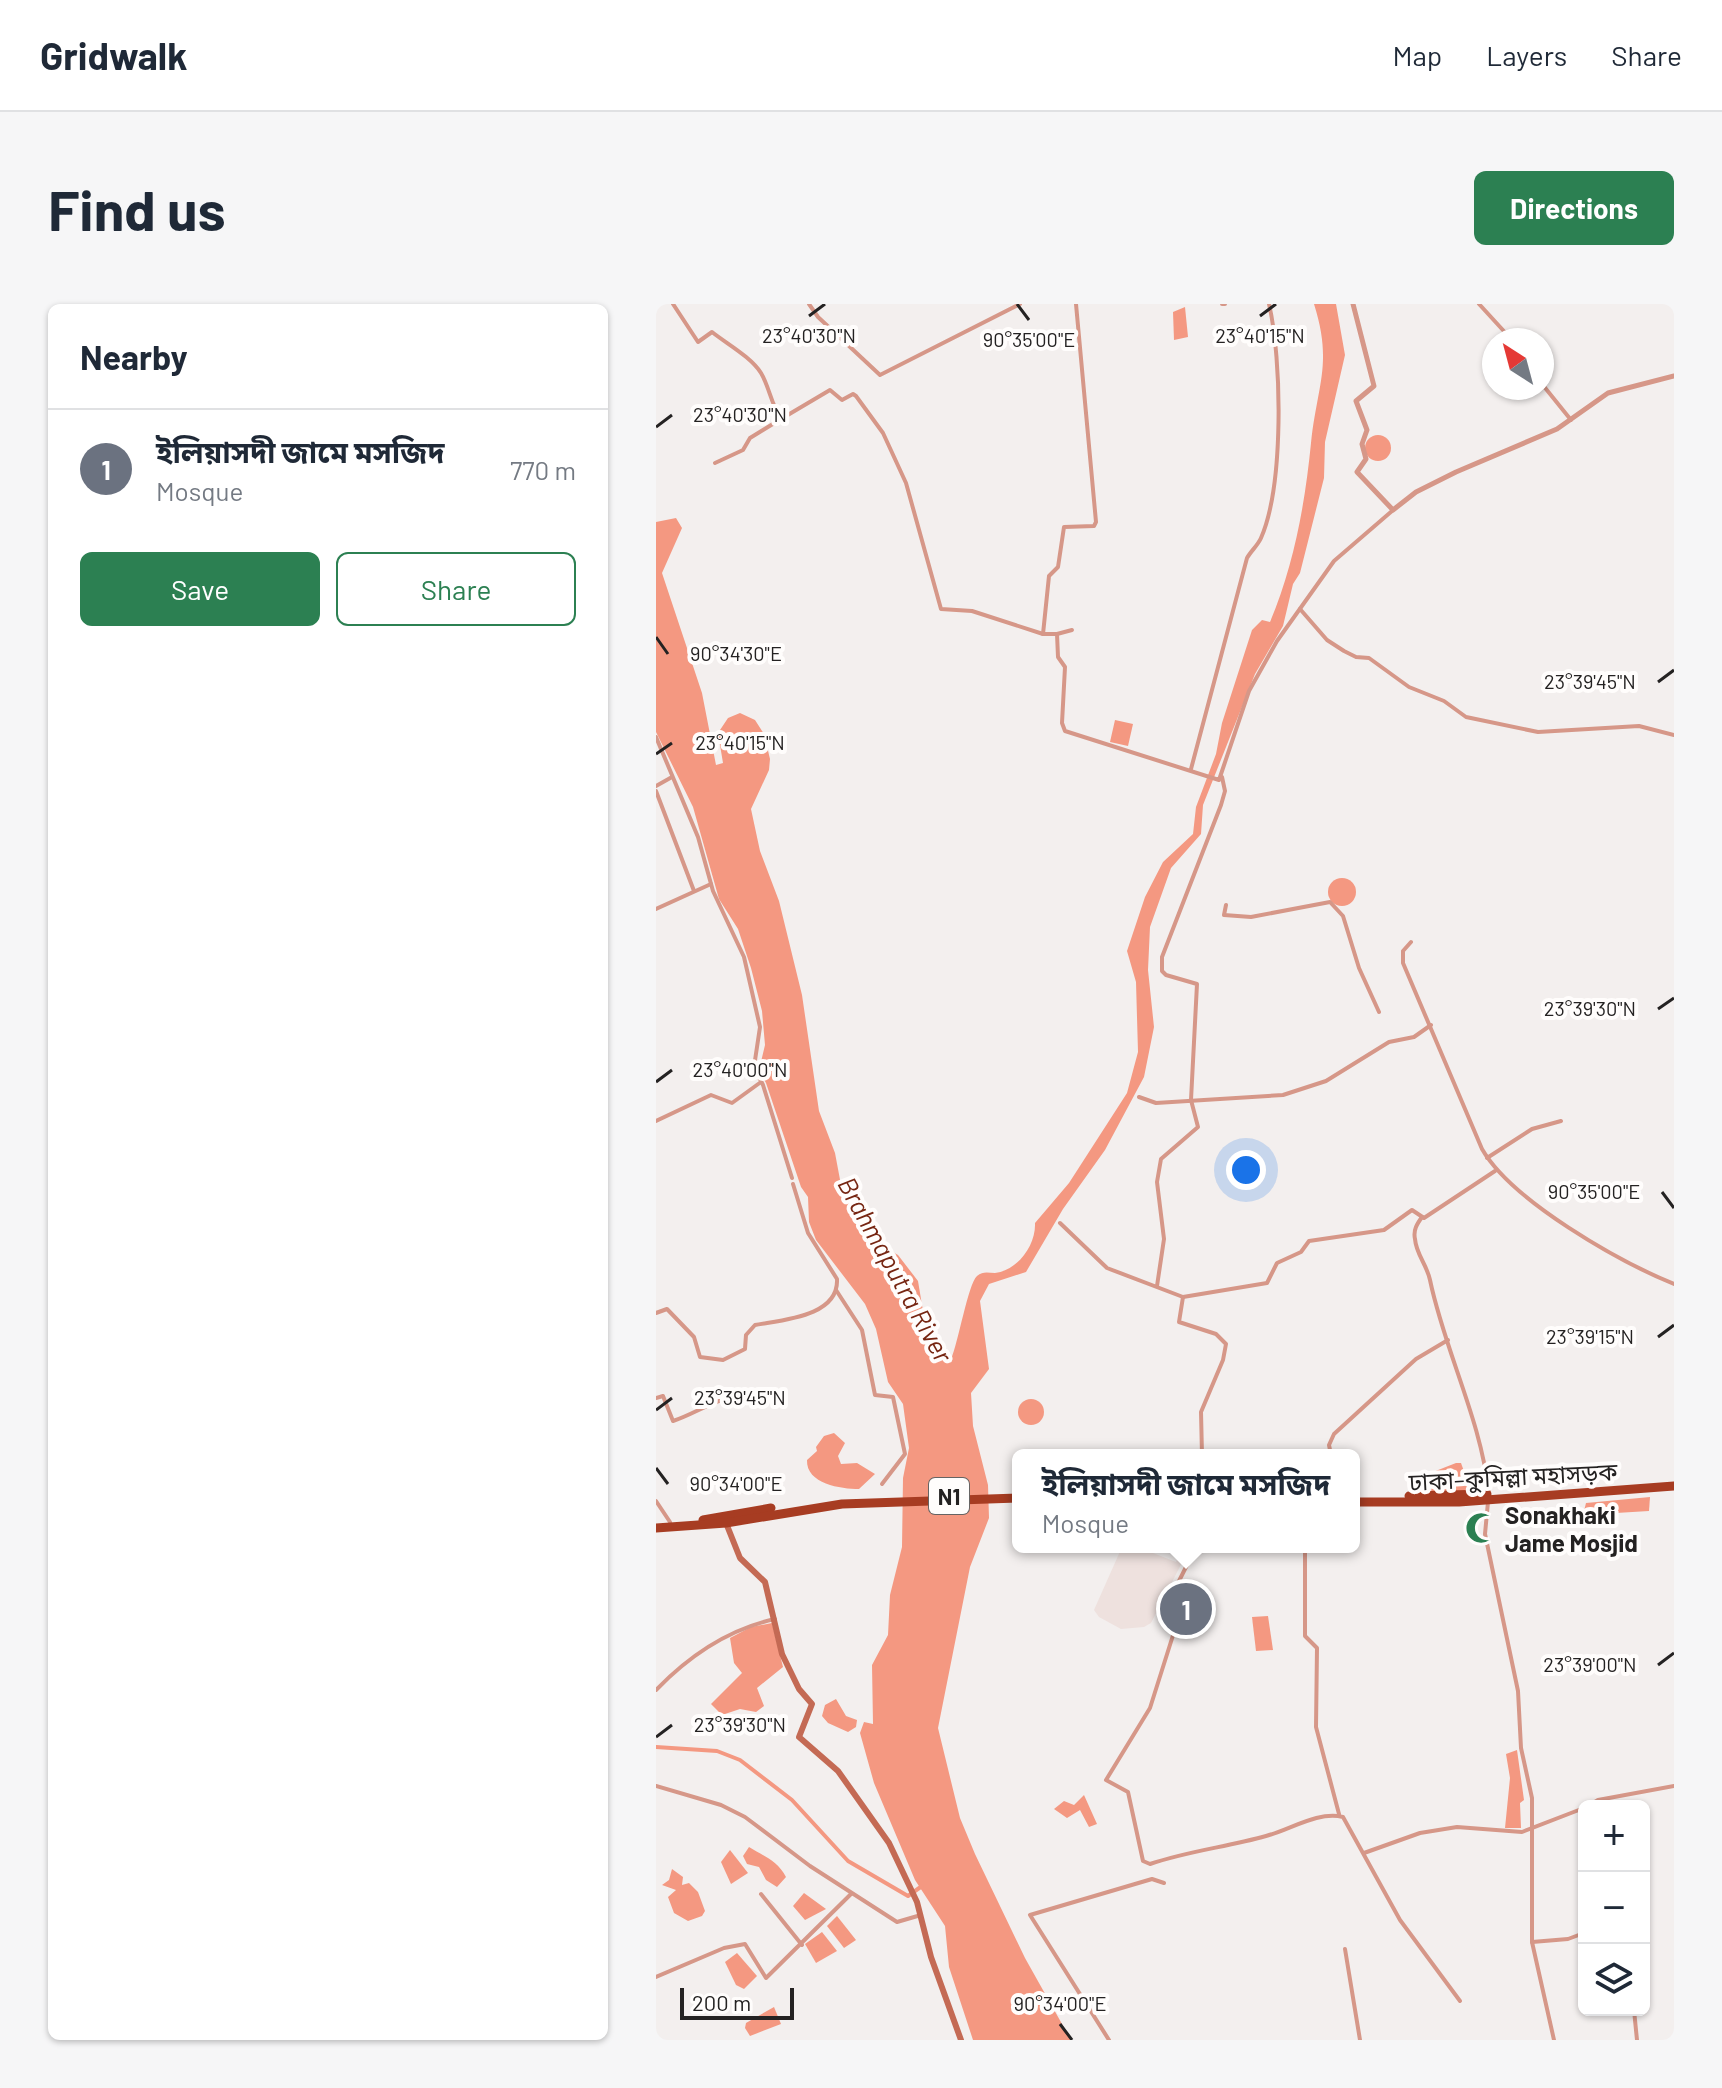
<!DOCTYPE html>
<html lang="en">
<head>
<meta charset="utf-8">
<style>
	:root { --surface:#fff; --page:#f6f6f7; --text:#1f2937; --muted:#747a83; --line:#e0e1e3; --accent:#2c8052 }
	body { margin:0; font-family:Barlow,"Noto Sans Bengali",sans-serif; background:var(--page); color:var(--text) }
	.controls { position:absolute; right:24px; bottom:24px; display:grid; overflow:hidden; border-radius:12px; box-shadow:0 2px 6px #0004 }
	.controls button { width:72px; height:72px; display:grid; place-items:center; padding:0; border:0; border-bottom:2px solid var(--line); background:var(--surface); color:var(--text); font:40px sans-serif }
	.compass { position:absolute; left:826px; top:24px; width:72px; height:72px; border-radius:50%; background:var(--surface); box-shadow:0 2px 6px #0004; rotate:324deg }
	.scale { position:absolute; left:24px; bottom:20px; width:114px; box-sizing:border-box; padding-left:8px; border:4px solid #242222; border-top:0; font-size:22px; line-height:28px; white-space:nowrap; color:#242222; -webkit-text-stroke:6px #fffdfc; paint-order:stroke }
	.you { position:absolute; left:590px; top:866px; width:28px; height:28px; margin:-20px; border:6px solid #fff; border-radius:50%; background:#1a73e8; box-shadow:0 0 0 12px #1a73e833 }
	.badge { display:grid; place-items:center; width:52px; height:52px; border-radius:50%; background:var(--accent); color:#fff; font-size:26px; font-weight:700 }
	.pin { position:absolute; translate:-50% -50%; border:4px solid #fff; box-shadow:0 2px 8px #0006 }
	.popup { position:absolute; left:356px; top:1145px; width:348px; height:104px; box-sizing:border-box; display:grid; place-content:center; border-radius:12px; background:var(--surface); filter:drop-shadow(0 2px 6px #0005); font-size:26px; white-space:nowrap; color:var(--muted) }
	.popup b { font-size:30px; color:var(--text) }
	.popup::after { content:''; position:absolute; left:50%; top:100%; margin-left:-16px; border:16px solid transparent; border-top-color:var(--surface) }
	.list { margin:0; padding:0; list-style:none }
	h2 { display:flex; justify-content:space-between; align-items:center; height:104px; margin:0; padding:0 32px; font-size:34px }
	h2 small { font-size:26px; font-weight:400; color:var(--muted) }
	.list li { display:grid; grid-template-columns:52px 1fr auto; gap:24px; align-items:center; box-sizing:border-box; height:120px; padding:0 32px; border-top:2px solid var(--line) }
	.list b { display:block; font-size:30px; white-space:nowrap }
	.list p { margin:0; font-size:26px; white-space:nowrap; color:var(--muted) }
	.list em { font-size:26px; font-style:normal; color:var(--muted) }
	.actions { display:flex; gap:16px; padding:24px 32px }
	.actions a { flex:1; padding:18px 0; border:2px solid var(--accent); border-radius:12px; text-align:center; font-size:28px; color:var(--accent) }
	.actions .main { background:var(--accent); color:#fff }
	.icon { flex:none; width:44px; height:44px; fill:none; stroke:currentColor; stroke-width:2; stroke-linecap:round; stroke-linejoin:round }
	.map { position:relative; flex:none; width:1018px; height:1736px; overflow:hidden; border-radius:12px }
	header { display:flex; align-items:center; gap:48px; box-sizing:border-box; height:112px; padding:0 40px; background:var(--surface); border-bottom:2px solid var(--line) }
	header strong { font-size:38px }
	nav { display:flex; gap:44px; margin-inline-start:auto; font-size:28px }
	.intro { display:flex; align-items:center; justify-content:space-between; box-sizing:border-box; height:192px; padding:0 48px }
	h1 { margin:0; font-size:56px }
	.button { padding:20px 36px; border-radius:12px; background:var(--accent); color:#fff; font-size:28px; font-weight:700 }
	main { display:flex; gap:48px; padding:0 48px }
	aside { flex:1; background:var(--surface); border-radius:12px; box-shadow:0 2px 6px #0004 }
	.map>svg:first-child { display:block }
	.built { fill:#eee1de }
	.water { fill:#f49881 }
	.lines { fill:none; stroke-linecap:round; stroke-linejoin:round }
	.canal { stroke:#f49881; stroke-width:4 }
	.minor { stroke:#d69788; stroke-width:4 }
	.tertiary { stroke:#d69788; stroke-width:5 }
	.secondary { stroke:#c46a54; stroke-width:6 }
	.trunk { stroke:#a73c22; stroke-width:9 }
	.ticks { fill:none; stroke:#242222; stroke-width:3 }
	.labels { text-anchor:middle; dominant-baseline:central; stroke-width:8; stroke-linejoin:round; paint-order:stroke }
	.shield { fill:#fffdfc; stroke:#666463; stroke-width:2 }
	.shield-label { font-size:22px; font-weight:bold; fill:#242222 }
	.street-label { font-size:24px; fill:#242222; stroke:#fffdfc }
	.poi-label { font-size:24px; font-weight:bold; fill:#242222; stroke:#fffdfc; text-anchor:start }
	.water-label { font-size:26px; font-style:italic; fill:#762511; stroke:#fffdfc }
	.ticks-label { font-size:20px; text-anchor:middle; fill:#242222; stroke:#fffdfc; stroke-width:8; stroke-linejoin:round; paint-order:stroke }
</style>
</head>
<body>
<header>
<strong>Gridwalk</strong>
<nav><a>Map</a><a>Layers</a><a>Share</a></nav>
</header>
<div class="intro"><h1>Find us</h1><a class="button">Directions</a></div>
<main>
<aside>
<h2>Nearby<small></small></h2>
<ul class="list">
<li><span class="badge" style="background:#6b7280">1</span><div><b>ইলিয়াসদী জামে মসজিদ</b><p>Mosque</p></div><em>770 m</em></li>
</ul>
<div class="actions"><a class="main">Save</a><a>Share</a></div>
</aside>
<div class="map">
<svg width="1018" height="1736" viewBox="0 0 1018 1736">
	<rect width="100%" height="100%" fill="#f3efee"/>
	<!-- built -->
	<path class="built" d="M466,1243h33l-2,6 23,9 5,-12 -8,-3h17l-39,76 -7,4 -23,2 -22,-12 -5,-7z"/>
	<!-- water -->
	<g class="water">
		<path d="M658,0h22l9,51 -20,87 -1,36 -24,95 -7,11 -10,42 -28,48 -52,131 -2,29 -30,34 -21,59 -2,43 6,57 -10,50 -39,73 -42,59 -37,63 -37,12 -9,17 9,68 -18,24 2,33 15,59 1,33 -19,49 -32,161 22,90 15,36 50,104 46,82h-98l-24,-73 -4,-41 -30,-46 -41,-97 -14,-50 4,-11 9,2 -1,-59 16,-30 2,-40 12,-48 1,-69 6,-30 -6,-44 -15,-22 -12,-53 -11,-25 -49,-64 -7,-18 -1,-25 -7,-10 -35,-104 -7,-13 6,-25 -3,-34 -11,-43 -13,-39 -19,-30 -26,-92 -37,-75v-210l20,-4 6,10 -20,45 40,120 14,72 7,-2 -5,-30 10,-15 12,-5 15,7 9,14 6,25 -1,11 -18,39 9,42 19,50 23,94 17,116 16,42 6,32 29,54 28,16 20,26 5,30 28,48c7,-15 17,-75 26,-83 6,-5 11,-3 18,-3 24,-3 41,-29 40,-50l34,-40 58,-90 11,-41 -2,-70 -9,-31 18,-54 18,-35 30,-28 3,-27 20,-53 6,-31 30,-93 10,-10 8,2c24,-57 35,-118 41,-179 6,-58 22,-79 3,-139z"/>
		<path d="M529,3l3,30 -14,3 -1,-28z"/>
		<circle cx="722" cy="144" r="13"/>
		<path d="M459,416l18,4 -5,22 -18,-4z"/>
		<circle cx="686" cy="588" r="14"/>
		<circle cx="375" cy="1108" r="13"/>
		<path d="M178,1129l11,10 -7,13 3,8 16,-1 18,11 -16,15c-18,0 -53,-5 -52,-29l10,-9 -1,-4 8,-11z"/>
		<path d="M800,1159h5l10,28 -40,3 2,-22z"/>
		<path d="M994,1193l-1,14 -66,4 3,-12z"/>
		<path d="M612,1312l5,34 -17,1 -4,-34z"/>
		<path d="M116,1319l11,44 -26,21 7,18 -8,6 -16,-3 -18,6 -11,-11 31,-31 -8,-10 -4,-25 21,-11z"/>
		<path d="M180,1395l10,17 11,4 -1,7 -8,5 -20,-9 -6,-7 3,-11z"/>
		<path d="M861,1446l7,50 -4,3 1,25h-16l5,-50 -4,-24z"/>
		<path d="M428,1491l13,29 -8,3 -9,-17 -13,8 -13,-9 10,-8 10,4z"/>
		<path d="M93,1543c14,9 28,13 37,30l-9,10 -11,-7 -7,-13 -12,-3 -4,-8z"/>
		<path d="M74,1546l18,23 -17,11 -10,-22z"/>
		<path d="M16,1565l11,8 -1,8 7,-2 9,9 7,19 -3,5 -14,5 -14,-8 -6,-16 8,-7 -14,-5 7,-5z"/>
		<path d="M148,1589l22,16 -21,11 -12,-14z"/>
		<path d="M181,1612l19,24 -12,8 -17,-22z"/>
		<path d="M166,1628l15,19 -21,12 -11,-19z"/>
		<path d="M81,1649l20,23 -13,13 -8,-4 -11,-23z"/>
		<path d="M118,1703l7,17 -31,12 -5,-8 1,-5z"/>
	</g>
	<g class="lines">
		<!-- canal -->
		<path class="canal" d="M0,1443l61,4 23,9 52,40 56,61 60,35 14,-10"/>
		<!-- minor -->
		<g class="minor">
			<path d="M17,0l25,38 14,-10c15,12 39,25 49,41 8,13 10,31 20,46l49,-29 12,10 11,-6 3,2 27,37 23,50 35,126 31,2 71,23h14l1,23 7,10 -3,56 3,8 154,49 30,-89 28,-50 57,-80 58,-50"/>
			<path d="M153,0l9,13 62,58 140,-71"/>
			<path d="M566,0h3"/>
			<path d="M823,0l33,36"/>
			<path d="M886,80l29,36"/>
			<path d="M59,159l28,-13 7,-12 31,-19"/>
			<path d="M644,305l27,31 17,11 12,6 13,1 40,29 35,14 22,16 72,15 101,-6 35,9"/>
			<path d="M387,330l6,-58 9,-9 6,-40 30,-1 2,-4 -20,-218"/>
			<path d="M401,330l15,-4"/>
			<path d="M0,433l42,100 15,54 31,66 16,70 -6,40 9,18 29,93"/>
			<path d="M535,465l56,-211c4,-7 11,-13 14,-20 23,-53 21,-178 8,-234"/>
			<path d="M0,482l16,-9"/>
			<path d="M0,487l38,100"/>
			<path d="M570,601l-2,10 27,2 79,-15 13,14 16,52 20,44"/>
			<path d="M0,605l55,-25"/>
			<path d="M755,638l-8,9v12l79,186c30,52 136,112 192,135"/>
			<path d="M483,793l17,6 127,-8 43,-14 63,-39 25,-5 17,-12"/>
			<path d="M0,817l55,-26 21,8 29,-21"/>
			<path d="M831,854l45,-29 29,-8"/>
			<path d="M766,913c-5,7 -9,13 -7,22 1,15 12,26 15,41 15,72 51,139 59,214"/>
			<path d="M404,919l47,45 76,29 84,-14 10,-20 24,-11 8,-11 75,-11 28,-20 12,8 71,-47"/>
			<path d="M501,982l7,-47 -7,-57 4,-23 37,-32 -7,-27 6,-116 -31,-9 -4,-4v-14l59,-152 4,-14 -3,-14"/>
			<path d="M180,986l26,40 13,65 18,2 12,57 -23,30"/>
			<path d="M527,993l-4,25 37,12 10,10 -3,16 -22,52 1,43"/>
			<path d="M0,1009l11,-4 27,28 6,20 23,3 22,-11 1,-14 9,-10c26,-5 84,-8 82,-46l-29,-46 -15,-49"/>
			<path d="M0,1094l7,-2 10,25c25,-8 54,-30 78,-25"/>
			<path d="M675,1151l-2,-10 5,-11 82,-75 32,-19"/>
			<path d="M0,1197l14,21"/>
			<path d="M832,1198l-3,32 33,157 3,57 11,50v144l22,98"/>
			<path d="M540,1243l-20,40 5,23 -31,98 -44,72 22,12 15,69 7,3c38,-13 77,-17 116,-28 24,-6 51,-25 77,-19l57,103 60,81"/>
			<path d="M649,1243v89l12,12 -1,79 23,87"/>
			<path d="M0,1386c32,-33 73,-61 119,-71"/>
			<path d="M0,1482l65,19 24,12 65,49 87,56 24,-7"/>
			<path d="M932,1502l10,-6 76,-14"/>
			<path d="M708,1549l56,-20 37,-6 65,5 62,-24"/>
			<path d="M105,1590l41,51"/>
			<path d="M876,1638l36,-3 16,-6"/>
			<path d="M689,1645l15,91"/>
			<path d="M0,1673l68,-29 21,-4 21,34 85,-84"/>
			<path d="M978,1706l3,30"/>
			<path d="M453,1736l-79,-125 122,-36 12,4"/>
		</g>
		<!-- tertiary -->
		<path class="tertiary" d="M697,0l21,82 -18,15 11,29 -5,14 4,15 -9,13 36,38 23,-18 40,-20 101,-43 51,-36 66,-17"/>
		<!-- secondary -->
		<path class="secondary" d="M70,1219l14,35 25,24 17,72 17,35 13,15 -13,33 39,34 51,72 28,59 14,55 30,83"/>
		<!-- trunk -->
		<g class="trunk">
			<path d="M753,1192l78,-2"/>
			<path d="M698,1198h105l215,-16"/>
			<path d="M47,1216l68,-12"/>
			<path d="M0,1224l70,-5 116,-19 176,-6"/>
		</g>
	</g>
	<!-- ticks -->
	<path class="ticks" d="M361,0l12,16M153,12l16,-12M604,12l16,-12M0,123l16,-12M0,333l12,17M1002,378l16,-12M0,450l16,-11M1002,705l16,-11M0,778l16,-12M1006,888l12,16M1002,1033l16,-12M0,1106l16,-12M0,1164l12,16M1002,1361l16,-12M0,1433l16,-12M404,1720l12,16"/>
	<!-- icons -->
	<defs>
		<symbol id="mosque-bare" viewBox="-9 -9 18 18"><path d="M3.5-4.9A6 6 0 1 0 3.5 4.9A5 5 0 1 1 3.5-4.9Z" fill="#2c8052" stroke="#fffdfc" stroke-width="2.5" paint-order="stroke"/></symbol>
	</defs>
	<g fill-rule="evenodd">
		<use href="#mosque-bare" x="803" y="1202" width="44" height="44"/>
	</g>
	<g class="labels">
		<!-- shield labels -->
		<rect class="shield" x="273" y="1174" width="40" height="36" rx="6"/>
		<g class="shield-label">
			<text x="293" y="1192">N1</text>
		</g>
		<!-- street labels -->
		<g class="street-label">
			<text transform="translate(857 1172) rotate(-3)">ঢাকা–কুমিল্লা মহাসড়ক</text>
		</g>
		<!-- poi labels -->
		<g class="poi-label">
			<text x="849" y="1210">Sonakhaki<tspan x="849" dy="28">Jame Mosjid</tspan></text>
		</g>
		<!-- water labels -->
		<g class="water-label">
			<text transform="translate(240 965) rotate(61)">Brahmaputra River</text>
		</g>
	</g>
	<g class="ticks-label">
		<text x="153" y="39">23°40'30"N</text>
		<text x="604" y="39">23°40'15"N</text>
		<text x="373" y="43">90°35'00"E</text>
		<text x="84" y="118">23°40'30"N</text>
		<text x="80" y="357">90°34'30"E</text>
		<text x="934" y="385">23°39'45"N</text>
		<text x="84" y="446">23°40'15"N</text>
		<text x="934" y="712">23°39'30"N</text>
		<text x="84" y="773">23°40'00"N</text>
		<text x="938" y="895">90°35'00"E</text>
		<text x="934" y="1040">23°39'15"N</text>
		<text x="84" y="1101">23°39'45"N</text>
		<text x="80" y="1187">90°34'00"E</text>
		<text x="934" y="1368">23°39'00"N</text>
		<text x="84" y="1428">23°39'30"N</text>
		<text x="404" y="1707">90°34'00"E</text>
	</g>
</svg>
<div class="controls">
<button>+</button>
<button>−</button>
<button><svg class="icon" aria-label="layers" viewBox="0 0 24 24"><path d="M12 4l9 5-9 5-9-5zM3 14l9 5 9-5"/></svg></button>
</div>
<svg class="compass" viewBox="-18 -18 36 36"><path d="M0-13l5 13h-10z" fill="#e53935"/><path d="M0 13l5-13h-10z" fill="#747a83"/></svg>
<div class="scale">200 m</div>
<div class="you"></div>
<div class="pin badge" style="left:530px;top:1305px;background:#6b7280">1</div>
<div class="popup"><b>ইলিয়াসদী জামে মসজিদ</b>Mosque</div>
</div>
</main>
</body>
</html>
